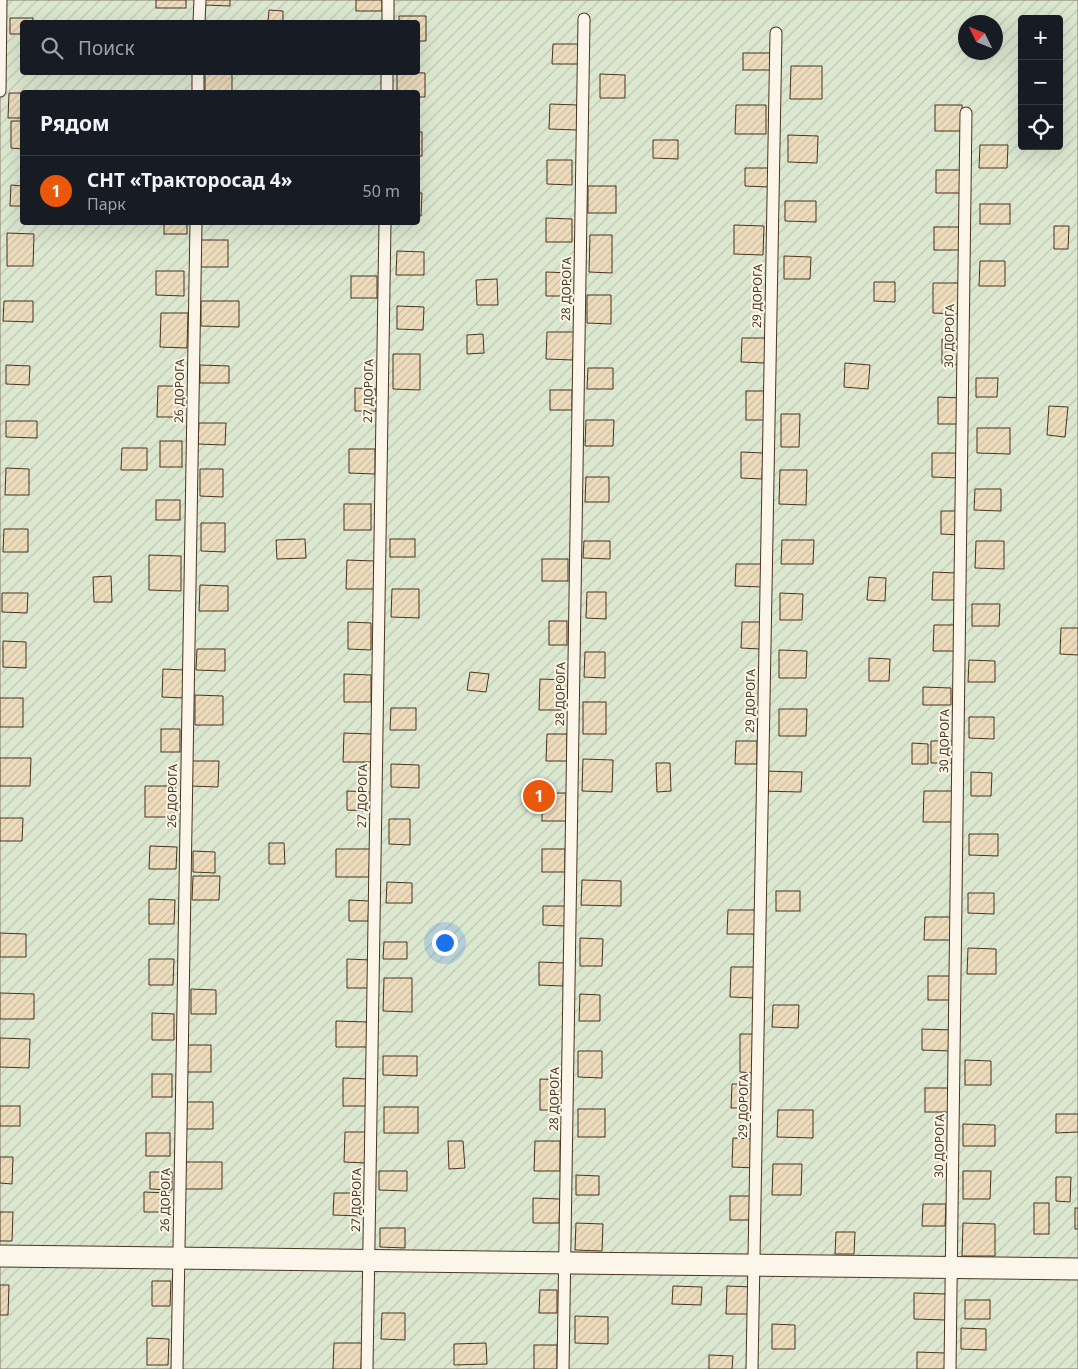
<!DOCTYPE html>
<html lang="ru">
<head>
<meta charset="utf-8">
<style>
	:root { --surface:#171b24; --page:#20242c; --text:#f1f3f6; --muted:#9ea1a6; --line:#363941; --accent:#ea580c }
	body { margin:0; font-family:"Noto Sans",sans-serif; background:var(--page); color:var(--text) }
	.controls { position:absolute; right:15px; top:15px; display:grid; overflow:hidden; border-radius:5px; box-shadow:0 5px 20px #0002 }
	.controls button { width:45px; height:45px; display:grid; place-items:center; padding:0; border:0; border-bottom:1px solid var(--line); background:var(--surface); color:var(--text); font:25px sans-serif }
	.compass { position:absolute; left:958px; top:15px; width:45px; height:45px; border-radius:50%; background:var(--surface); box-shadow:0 5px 20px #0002; rotate:313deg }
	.you { position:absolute; left:444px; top:942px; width:18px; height:18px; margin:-12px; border:4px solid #fff; border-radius:50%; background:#1a73e8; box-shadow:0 0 0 8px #1a73e833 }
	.badge { display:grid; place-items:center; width:32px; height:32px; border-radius:50%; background:var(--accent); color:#fff; font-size:16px; font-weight:700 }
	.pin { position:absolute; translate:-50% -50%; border:2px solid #fff; box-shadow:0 1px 5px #0006 }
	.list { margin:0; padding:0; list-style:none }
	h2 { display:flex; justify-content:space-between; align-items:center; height:65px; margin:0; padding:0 20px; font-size:21px }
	h2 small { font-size:16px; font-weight:400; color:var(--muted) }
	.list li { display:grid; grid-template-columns:32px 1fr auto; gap:15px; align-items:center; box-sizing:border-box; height:70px; padding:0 20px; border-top:1px solid var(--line) }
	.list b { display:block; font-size:19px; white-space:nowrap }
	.list p { margin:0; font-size:16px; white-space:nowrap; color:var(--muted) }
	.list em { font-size:16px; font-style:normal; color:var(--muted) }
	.icon { flex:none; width:28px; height:28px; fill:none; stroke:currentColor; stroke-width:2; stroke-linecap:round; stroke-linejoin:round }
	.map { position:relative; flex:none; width:1078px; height:1369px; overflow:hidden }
	.search { position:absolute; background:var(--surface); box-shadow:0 5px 20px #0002; left:20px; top:20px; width:400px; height:55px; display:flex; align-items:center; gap:12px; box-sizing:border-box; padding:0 18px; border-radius:5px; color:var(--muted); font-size:19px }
	.panel { position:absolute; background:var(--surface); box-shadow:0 5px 20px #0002; left:20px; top:90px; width:400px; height:135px; border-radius:5px }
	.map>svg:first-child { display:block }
	.garden { fill:url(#garden-furrows); stroke:#887966; fill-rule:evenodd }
	.building { fill:url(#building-hatch); stroke:#4a3520 }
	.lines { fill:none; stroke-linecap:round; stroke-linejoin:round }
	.service-casing { stroke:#4a3520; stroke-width:13 }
	.minor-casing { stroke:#4a3520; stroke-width:23 }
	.service { stroke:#fbf6e9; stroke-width:11 }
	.minor { stroke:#fbf6e9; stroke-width:21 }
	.labels { text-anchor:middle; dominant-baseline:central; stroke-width:4; stroke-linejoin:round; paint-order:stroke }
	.street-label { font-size:12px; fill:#4a3520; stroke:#fbf6e9 }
</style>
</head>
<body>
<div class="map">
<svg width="1078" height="1369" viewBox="0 0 1078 1369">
	<defs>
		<pattern id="garden-furrows" width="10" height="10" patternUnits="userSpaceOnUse" patternTransform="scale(1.25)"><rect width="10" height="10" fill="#dce7d0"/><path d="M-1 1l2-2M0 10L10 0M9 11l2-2" fill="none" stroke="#bec7b2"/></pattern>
		<pattern id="building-hatch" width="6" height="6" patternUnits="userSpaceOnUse" patternTransform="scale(1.25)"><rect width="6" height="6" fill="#ecdcbc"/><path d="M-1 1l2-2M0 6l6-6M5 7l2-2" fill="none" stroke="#ccbda1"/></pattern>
	</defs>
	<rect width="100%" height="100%" fill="#fbf6e9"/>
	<!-- garden -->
	<path class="garden" d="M0,0h1078v1369h-1078zM1022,19h37v127h-37zM22,22h396v50h-396zM966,22h30v30h-30zM22,92h396v130h-396z"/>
	<!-- building -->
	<g class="building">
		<rect x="156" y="0" width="30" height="8"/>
		<path d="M204,0h26v6l-26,-1z"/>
		<rect x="356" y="0" width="26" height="11"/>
		<path d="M269,10l14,1v11h-15z"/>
		<path d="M399,16h27v25h-8v-19h-19z"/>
		<path d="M10,18h23v4h-11v12h-12z"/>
		<path d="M553,44h26l-1,20h-26z"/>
		<rect x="743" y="53" width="27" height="17"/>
		<path d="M791,66h31v33h-32z"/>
		<rect x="205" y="72" width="27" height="20"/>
		<path d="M397,72l28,1v24h-7v-5h-21z"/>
		<path d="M600,74l25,1v23h-25z"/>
		<path d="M9,93h13v25h-14z"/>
		<path d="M550,104l27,1v25l-28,-1z"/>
		<path d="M736,105h30v29h-31z"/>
		<rect x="935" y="105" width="27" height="26"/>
		<path d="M11,121h11v28l-11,-1z"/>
		<rect x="418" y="132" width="4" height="24"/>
		<path d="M788,135l30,1 -1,27 -29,-1z"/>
		<path d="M653,140h25v19l-25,-1z"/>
		<path d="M980,145h28l-1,23h-28z"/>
		<path d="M547,160h25v25l-25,-1z"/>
		<path d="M745,168h24l-1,19 -23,-1z"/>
		<path d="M936,170h27l-1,23h-26z"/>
		<path d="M11,185l11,1v20h-12z"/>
		<rect x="588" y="186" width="28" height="27"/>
		<path d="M418,193h4l-1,23 -3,-1z"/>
		<path d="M785,201h31v21l-31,-1z"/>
		<rect x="980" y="204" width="30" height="20"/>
		<path d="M546,218l26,1v23h-26z"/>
		<rect x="164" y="222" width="23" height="12"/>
		<path d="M734,225l30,1 -1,29 -29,-1z"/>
		<path d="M1054,226h15l-1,23h-14z"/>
		<rect x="934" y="227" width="27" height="23"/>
		<path d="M7,233l27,1 -1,32h-26z"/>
		<path d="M590,235h22v38l-23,-1z"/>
		<rect x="200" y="240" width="28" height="27"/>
		<path d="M397,251l27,1v23h-28z"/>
		<path d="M784,256l27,1 -1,22h-26z"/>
		<path d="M980,261h25v25h-26z"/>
		<path d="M156,271h28v25l-28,-1z"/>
		<path d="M546,272l25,1 -1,23h-24z"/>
		<rect x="351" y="276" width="26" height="22"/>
		<path d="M497,279l1,26h-21l-1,-25z"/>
		<path d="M874,282h21v20l-21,-1z"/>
		<path d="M933,283h28v31l-28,-1z"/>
		<path d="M587,295h24v29l-24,-1z"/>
		<path d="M4,301h29v21l-30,-1z"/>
		<path d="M201,301h38v26l-38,-1z"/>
		<path d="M397,306l27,1 -1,23 -26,-1z"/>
		<path d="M161,313h27l-1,35 -27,-1z"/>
		<path d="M547,332h27l-1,28 -27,-1z"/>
		<path d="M483,334l1,19 -17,1v-19z"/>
		<path d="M742,338h23v25l-24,-1z"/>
		<path d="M942,339h21l-1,26 -20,-1z"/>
		<path d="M393,354h27v36l-27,-1z"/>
		<path d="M845,363l25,2 -2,24 -24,-2z"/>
		<path d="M6,365l24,1 -1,19 -23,-1z"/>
		<path d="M200,365l29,1v17h-29z"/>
		<path d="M588,368h25v21h-26z"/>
		<path d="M976,378h22l-1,19h-21z"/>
		<path d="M158,386h25l-1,31h-25z"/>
		<path d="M355,388l21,1v22h-21z"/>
		<rect x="550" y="390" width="22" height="20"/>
		<rect x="746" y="391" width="20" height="29"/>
		<path d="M938,397l24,1v26h-24z"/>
		<path d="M1049,406l19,1 -3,30 -18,-2z"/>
		<path d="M781,414h19l-1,33h-18z"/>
		<path d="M586,420h28l-1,26h-28z"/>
		<path d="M6,421h31v17l-31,-1z"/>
		<path d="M199,423h27l-1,22 -27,-1z"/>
		<path d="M977,428h33v26l-33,-1z"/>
		<rect x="160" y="441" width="22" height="26"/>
		<path d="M122,448h25v22h-26z"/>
		<path d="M349,449h26v25l-26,-1z"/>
		<path d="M741,452l22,1 -1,26 -21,-1z"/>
		<path d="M932,453h27v25l-27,-1z"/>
		<path d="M6,468l23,1v26h-24z"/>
		<path d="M200,469h23v28l-23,-1z"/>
		<path d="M780,470h27l-1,35 -27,-1z"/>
		<path d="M586,477h23v25h-24z"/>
		<path d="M975,489h26v22l-27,-1z"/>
		<rect x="156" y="500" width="24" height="20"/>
		<rect x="344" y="504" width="27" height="26"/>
		<path d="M941,511h21l-1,24 -20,-1z"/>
		<path d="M201,523h24v29l-24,-1z"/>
		<path d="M4,529h24v23h-25z"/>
		<path d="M305,539l1,19 -29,1 -1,-19z"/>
		<rect x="390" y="539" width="25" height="18"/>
		<path d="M782,540h32l-1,24h-32z"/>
		<path d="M584,541h26v18l-27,-1z"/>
		<path d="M976,541h28v28l-29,-1z"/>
		<path d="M149,555l32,1v35l-32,-1z"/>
		<rect x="542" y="559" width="26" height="22"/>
		<path d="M347,560l27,1v28h-28z"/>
		<path d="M736,564h27v23l-28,-1z"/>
		<path d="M933,572l23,1v27h-24z"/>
		<path d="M111,576l1,26h-18l-1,-25z"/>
		<path d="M869,577l17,1 -1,23 -18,-1z"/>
		<path d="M200,585l28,1v25h-29z"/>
		<path d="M392,589h27v29l-28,-1z"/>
		<path d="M587,592h19v27l-20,-1z"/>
		<path d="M2,593h26l-1,20 -25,-1z"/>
		<path d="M780,593l23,1 -1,26h-22z"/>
		<path d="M972,604h28l-1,22h-27z"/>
		<rect x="549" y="621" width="18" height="24"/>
		<path d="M348,622l23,1v27l-23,-1z"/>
		<path d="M742,622h18v27l-19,-1z"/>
		<path d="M934,625h20v26h-21z"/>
		<path d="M1061,628h17v27l-18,-1z"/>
		<path d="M3,641l23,1v26l-23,-1z"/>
		<path d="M197,649h28v22l-29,-1z"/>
		<path d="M779,650l28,1 -1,27h-27z"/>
		<path d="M585,652h20v26l-21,-1z"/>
		<path d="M869,658l21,1 -1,22h-20z"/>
		<path d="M969,660l26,1v21h-27z"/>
		<path d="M163,669l21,1v28l-22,-1z"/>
		<path d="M470,672l19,2 -3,18 -19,-2z"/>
		<path d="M344,674l27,1v27h-27z"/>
		<path d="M540,679l28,1 -1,30h-28z"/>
		<path d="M923,687l28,1v17h-28z"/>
		<path d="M195,695l28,1v29h-28z"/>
		<rect x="0" y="698" width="23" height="29"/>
		<rect x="583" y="702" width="23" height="32"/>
		<path d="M391,708h25v22h-26z"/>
		<path d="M779,709h28l-1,27h-27z"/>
		<path d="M969,717h25v22l-25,-1z"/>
		<rect x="161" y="729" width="19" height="23"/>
		<path d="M344,733l28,1v28h-29z"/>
		<path d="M547,734h20v27h-21z"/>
		<path d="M736,741h21v23h-22z"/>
		<path d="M931,741h22l-1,22h-21z"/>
		<path d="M912,743l16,1v20h-16z"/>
		<path d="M0,758h31l-1,28h-30z"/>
		<path d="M583,759l30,1 -1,32 -30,-1z"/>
		<path d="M191,761h28l-1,26 -27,-1z"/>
		<path d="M656,763h14l1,28 -14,1z"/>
		<path d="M391,764l28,1v23l-28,-1z"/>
		<path d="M762,771l40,1 -1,20 -40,-1z"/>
		<path d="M971,772l21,1 -1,23h-20z"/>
		<path d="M145,786h30l-1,31h-29z"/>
		<path d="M347,791l24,1 -1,19 -23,-1z"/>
		<path d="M924,791h28v31h-29z"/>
		<rect x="542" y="793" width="24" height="28"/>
		<path d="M0,818h23l-1,23h-22z"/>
		<path d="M389,819h21v26l-21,-1z"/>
		<path d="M969,834h29v22l-29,-1z"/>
		<path d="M269,843h15l1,21h-16z"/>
		<path d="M150,846l27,1 -1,22h-27z"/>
		<path d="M336,849h34l-1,28h-33z"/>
		<rect x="542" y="849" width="23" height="23"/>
		<path d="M193,851l22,1v21l-22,-1z"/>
		<path d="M193,876h27l-1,24h-27z"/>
		<path d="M582,880l39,1v25l-40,-1z"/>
		<path d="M387,882l25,1v20h-26z"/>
		<rect x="776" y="891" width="24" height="20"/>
		<path d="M968,893h26v21l-26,-1z"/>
		<path d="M149,899l26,1 -1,24h-25z"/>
		<path d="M349,900l20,1 -1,20h-19z"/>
		<path d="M543,906h22v20l-22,-1z"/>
		<path d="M728,910h28l-1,24h-28z"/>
		<path d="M925,917h26v23h-27z"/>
		<path d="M0,933l26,1v23h-26z"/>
		<path d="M580,938l23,1 -1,27h-22z"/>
		<path d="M384,942h23v17h-24z"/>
		<path d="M968,948l28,1v25h-29z"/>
		<path d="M149,959h25l-1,26h-24z"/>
		<path d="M347,959l23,1v28h-23z"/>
		<path d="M539,962l25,1 -1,23 -24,-1z"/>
		<path d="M731,967h26l-1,31 -26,-1z"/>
		<rect x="928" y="976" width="23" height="24"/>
		<path d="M384,978h28v34l-29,-1z"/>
		<path d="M191,989l25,1v24h-25z"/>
		<path d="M0,993l34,1v25h-34z"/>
		<path d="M580,994l20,1v26h-21z"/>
		<path d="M773,1005h26l-1,23 -26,-1z"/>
		<path d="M152,1013l22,1v26h-22z"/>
		<path d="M336,1021l31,1v25h-31z"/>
		<path d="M922,1029l29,1v21l-29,-1z"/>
		<path d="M740,1034h13v39l-13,-1z"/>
		<path d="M0,1038l30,1 -1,29 -29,-1z"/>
		<rect x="187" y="1045" width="24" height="27"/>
		<path d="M578,1051h24v27l-24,-1z"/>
		<path d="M383,1056h34v20l-34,-1z"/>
		<path d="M965,1060l26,1v24h-26z"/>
		<rect x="152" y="1074" width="20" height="23"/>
		<path d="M343,1078l25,1 -1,27h-24z"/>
		<path d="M540,1079l23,1 -1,30h-22z"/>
		<path d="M732,1084h26l-1,24h-26z"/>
		<rect x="925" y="1088" width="23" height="24"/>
		<path d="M187,1102h26v27h-27z"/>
		<rect x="0" y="1106" width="20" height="20"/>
		<rect x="384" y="1107" width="34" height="26"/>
		<rect x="578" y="1109" width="27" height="28"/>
		<path d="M778,1110h35v28l-36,-1z"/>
		<path d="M1056,1114h22v18l-22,1z"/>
		<path d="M963,1124l32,1v21h-32z"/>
		<path d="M345,1132h22l-1,31 -22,-1z"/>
		<rect x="146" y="1133" width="24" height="23"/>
		<path d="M733,1138l23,1v29l-24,-1z"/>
		<path d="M448,1141h15l2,27 -16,1z"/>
		<path d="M535,1141h25v30h-26z"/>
		<path d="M0,1157h13l-1,27 -12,-1z"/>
		<path d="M186,1162h36v27h-37z"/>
		<path d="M773,1164h29l-1,31h-29z"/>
		<path d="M379,1171h28v20l-28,-1z"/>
		<path d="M963,1171h28l-1,28h-27z"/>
		<path d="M150,1172h22v18l-22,-1z"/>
		<path d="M576,1175l23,1v19h-23z"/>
		<path d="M1056,1177h15l-1,25 -14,-1z"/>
		<path d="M144,1192l26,1v19h-26z"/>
		<path d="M334,1193h27v23l-28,-1z"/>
		<rect x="730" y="1196" width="24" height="24"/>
		<path d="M533,1198l27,1 -1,24h-26z"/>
		<rect x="1034" y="1203" width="15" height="31"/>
		<path d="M923,1204h23l-1,22h-23z"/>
		<rect x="1075" y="1208" width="3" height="21"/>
		<path d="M0,1212h13l-1,29h-12z"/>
		<path d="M576,1223l27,1 -1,27 -27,-1z"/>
		<path d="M963,1223l32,1v32h-33z"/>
		<path d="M380,1228h25v20l-25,-1z"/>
		<path d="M836,1232h19l-1,22h-19z"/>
		<path d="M152,1281h19l-1,25h-18z"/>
		<path d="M0,1285h9l-1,30h-8z"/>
		<path d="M673,1286l29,1 -1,18 -29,-1z"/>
		<path d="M727,1286l26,1 -1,27h-26z"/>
		<path d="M540,1290h17v23h-18z"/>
		<path d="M914,1293l33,1 -1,26 -32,-1z"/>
		<rect x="965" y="1300" width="25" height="19"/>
		<path d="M382,1313h23v27l-24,-1z"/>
		<path d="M575,1316l33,1v27l-33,-1z"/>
		<path d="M772,1324l23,1v24h-23z"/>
		<path d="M961,1328l25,1v21l-25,-1z"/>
		<path d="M147,1338l22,1 -1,26h-21z"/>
		<path d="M334,1343h28l-1,26h-28z"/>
		<path d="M486,1343l1,21 -33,1v-21z"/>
		<rect x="534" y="1345" width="23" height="24"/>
		<path d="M917,1352l28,1v16h-28z"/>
		<path d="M709,1355l24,1 -1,13h-23z"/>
	</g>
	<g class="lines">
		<defs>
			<g id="service">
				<path d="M199,22l1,-22"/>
				<path d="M388,22v-22"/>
				<path d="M0,91l1,-91"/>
				<path d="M198,92v-20"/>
				<path d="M387,92v-20"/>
				<path d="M177,1369l19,-1147"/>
				<path d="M367,1369l18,-1147"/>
				<path d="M563,1369l21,-1350"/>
				<path d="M752,1369l24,-1336"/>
				<path d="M950,1369l16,-1256"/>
			</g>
			<path id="minor" d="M0,1256l1078,13"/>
		</defs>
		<!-- service casing -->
		<use href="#service" class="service-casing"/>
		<!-- minor casing -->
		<use href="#minor" class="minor-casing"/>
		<!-- service -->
		<use href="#service" class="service"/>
		<!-- minor -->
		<use href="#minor" class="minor"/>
	</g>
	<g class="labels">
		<!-- street labels -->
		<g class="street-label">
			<text transform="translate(566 289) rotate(-89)">28 ДОРОГА</text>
			<text transform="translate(757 296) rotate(-89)">29 ДОРОГА</text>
			<text transform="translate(949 336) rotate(-89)">30 ДОРОГА</text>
			<text transform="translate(179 391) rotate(-89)">26 ДОРОГА</text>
			<text transform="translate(368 391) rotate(-89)">27 ДОРОГА</text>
			<text transform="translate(560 694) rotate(-89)">28 ДОРОГА</text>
			<text transform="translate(750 701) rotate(-89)">29 ДОРОГА</text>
			<text transform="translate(944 741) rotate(-89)">30 ДОРОГА</text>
			<text transform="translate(172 796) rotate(-89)">26 ДОРОГА</text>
			<text transform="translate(362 796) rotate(-89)">27 ДОРОГА</text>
			<text transform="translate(554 1099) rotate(-89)">28 ДОРОГА</text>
			<text transform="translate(743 1106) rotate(-89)">29 ДОРОГА</text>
			<text transform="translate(939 1146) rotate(-89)">30 ДОРОГА</text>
			<text transform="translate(165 1200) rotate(-89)">26 ДОРОГА</text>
			<text transform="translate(356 1200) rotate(-89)">27 ДОРОГА</text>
		</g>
	</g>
</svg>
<div class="controls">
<button>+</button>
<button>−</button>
<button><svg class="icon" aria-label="locate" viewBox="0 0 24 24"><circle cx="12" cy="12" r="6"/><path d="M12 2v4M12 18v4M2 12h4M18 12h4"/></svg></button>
</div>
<svg class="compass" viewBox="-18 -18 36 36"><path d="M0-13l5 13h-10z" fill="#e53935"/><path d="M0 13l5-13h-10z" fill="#9ea1a6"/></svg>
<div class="you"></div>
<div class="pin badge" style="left:539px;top:796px">1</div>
<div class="search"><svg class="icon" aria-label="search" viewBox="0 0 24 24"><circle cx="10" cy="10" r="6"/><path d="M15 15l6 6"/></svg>Поиск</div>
<section class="panel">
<h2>Рядом<small></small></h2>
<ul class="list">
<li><span class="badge">1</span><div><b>СНТ «Тракторосад 4»</b><p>Парк</p></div><em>50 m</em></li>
</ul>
</section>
</div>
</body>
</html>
